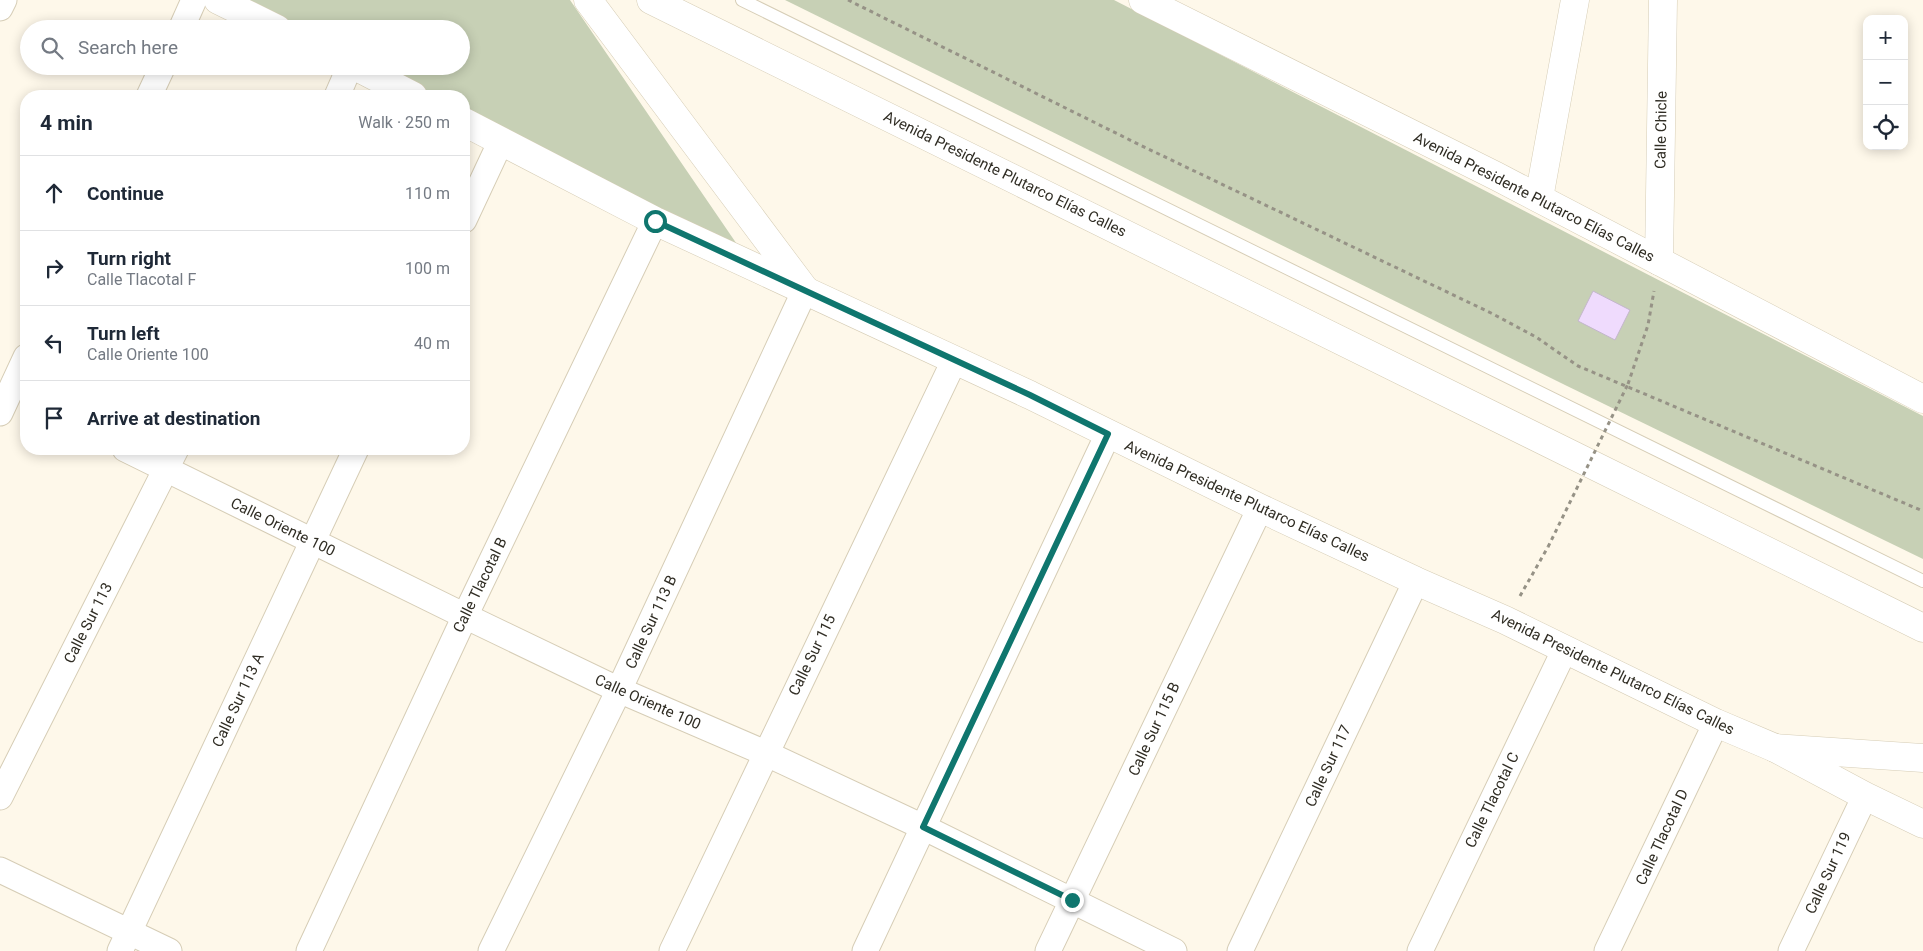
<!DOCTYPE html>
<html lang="en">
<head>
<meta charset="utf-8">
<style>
	:root { --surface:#fff; --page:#f2f2f3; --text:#1f2937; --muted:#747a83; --line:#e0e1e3 }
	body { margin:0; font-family:Roboto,sans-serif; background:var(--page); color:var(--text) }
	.controls { position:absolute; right:15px; top:15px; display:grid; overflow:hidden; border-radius:10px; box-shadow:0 2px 12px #0003 }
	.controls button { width:45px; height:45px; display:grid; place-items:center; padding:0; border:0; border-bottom:1px solid var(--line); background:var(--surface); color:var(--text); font:25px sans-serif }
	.stop { position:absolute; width:15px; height:15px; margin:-11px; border:4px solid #0f766e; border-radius:50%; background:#fff }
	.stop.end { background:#0f766e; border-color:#fff; box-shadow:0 1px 5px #0008 }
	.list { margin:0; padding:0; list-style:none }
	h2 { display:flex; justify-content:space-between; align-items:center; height:65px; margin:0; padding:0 20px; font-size:21px }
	h2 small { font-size:16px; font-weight:400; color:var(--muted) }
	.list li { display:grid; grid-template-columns:32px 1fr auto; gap:15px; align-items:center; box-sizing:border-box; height:75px; padding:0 20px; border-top:1px solid var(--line) }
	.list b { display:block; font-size:19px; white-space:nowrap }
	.list p { margin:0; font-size:16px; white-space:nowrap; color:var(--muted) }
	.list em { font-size:16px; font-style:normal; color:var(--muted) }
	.icon { flex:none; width:28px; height:28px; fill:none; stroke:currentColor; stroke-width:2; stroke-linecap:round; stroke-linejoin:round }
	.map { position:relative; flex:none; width:1923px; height:951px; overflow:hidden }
	.search { position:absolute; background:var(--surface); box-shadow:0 2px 12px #0003; left:20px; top:20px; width:450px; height:55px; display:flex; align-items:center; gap:12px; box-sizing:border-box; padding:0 18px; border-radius:28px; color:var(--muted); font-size:19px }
	.panel { position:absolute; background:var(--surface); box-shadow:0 2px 12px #0003; left:20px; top:90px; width:450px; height:365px; border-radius:20px }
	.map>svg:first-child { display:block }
	.green { fill:#c7d0b5 }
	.building { fill:#efdbfd; stroke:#c3b6cc }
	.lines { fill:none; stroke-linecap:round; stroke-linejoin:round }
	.lane-casing { stroke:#d6cdb6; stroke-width:14 }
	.street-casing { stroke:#d6cdb6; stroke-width:27 }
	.secondary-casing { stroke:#d6cdb6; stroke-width:29 }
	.primary-casing { stroke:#d6cdb6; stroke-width:29 }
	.path { stroke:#969286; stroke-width:3; stroke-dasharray:4 4; stroke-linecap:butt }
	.lane { stroke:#fff; stroke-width:12 }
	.street { stroke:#fff; stroke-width:25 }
	.secondary { stroke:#fff; stroke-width:28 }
	.primary { stroke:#fff; stroke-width:28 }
	.path-bridge { stroke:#969286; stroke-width:3; stroke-dasharray:4 4; stroke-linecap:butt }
	.route { stroke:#0f766e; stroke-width:6 }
	.labels { text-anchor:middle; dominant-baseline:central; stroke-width:4.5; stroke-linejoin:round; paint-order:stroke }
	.street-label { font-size:15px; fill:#302d24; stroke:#fff }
</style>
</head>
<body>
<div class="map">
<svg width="1923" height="951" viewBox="0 0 1923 951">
	<rect width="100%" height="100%" fill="#fef8ea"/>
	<!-- green -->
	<g class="green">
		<path d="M247,0h323l175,256 -281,-145v-15h-29l-59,-30h85v-37h-158z"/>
		<path d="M785,0h329l809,416v143l-358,-174z"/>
	</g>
	<!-- building -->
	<path class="building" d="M1593,291l37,19 -15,30 -37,-19z"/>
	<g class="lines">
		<defs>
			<path id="lane" d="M742,0l1181,581"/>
			<g id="street">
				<path d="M0,8l4,-8"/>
				<path d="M181,29l13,-29"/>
				<path d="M149,96l14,-30"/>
				<path d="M337,96l13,-30"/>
				<path d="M464,220l37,-79"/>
				<path d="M0,413l26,-56"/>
				<path d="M125,449l340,167 154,74 146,63 158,74 251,124"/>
				<path d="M0,797l176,-348"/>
				<path d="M0,870l169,81"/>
				<path d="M120,951l236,-502"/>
				<path d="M309,951l156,-335 190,-395"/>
				<path d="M491,951l128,-261 186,-400"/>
				<path d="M672,951l282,-590"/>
				<path d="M865,951l243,-517"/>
				<path d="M1048,951l212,-443"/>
				<path d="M1240,951l176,-370"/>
				<path d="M1420,951l145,-302"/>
				<path d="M1607,951l109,-228"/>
				<path d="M1791,951l74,-155"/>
			</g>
			<g id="secondary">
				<path d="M218,0l59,29"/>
				<path d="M355,66l58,30"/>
				<path d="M464,122l191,99 375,174 230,113 156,73 89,39 211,103 59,25 90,48 58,28"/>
				<path d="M1539,198l36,-198"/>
				<path d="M1659,261l4,-261"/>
			</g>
			<g id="primary">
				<path d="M588,0l217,290"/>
				<path d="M651,0l1272,628"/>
				<path d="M1143,0l353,176 427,223"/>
				<path d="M1775,748l148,10"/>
			</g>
		</defs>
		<!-- lane casing -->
		<use href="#lane" class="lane-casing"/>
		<!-- street casing -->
		<use href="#street" class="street-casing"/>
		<!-- secondary casing -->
		<use href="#secondary" class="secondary-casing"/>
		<!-- primary casing -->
		<use href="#primary" class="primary-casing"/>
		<!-- path -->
		<g class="path">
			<path d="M848,0l292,145 351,168 45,24 42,29 345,145"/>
			<path d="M1628,384l20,-59 6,-34"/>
			<path d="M1520,596l28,-49"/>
		</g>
		<!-- lane -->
		<use href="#lane" class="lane"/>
		<!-- street -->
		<use href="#street" class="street"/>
		<!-- secondary -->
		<use href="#secondary" class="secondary"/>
		<!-- primary -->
		<use href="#primary" class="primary"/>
		<!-- path-bridge -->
		<path class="path-bridge" d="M1548,547l80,-163"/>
	</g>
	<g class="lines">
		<!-- route -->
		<path class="route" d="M655,221l375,174 78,39 -185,393 149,73"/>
	</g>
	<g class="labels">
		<!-- street labels -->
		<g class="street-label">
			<text transform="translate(1661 130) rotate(-89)">Calle Chicle</text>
			<text transform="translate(1005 174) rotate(26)">Avenida Presidente Plutarco Elías Calles</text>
			<text transform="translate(1534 197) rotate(27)">Avenida Presidente Plutarco Elías Calles</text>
			<text transform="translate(1247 501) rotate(25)">Avenida Presidente Plutarco Elías Calles</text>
			<text transform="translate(283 527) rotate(26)">Calle Oriente 100</text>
			<text transform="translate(480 585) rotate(-64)">Calle Tlacotal B</text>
			<text transform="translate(651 622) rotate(-65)">Calle Sur 113 B</text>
			<text transform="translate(88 623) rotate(-63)">Calle Sur 113</text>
			<text transform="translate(812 655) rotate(-64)">Calle Sur 115</text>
			<text transform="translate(1613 672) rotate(26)">Avenida Presidente Plutarco Elías Calles</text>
			<text transform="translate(238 700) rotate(-65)">Calle Sur 113 A</text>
			<text transform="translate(648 702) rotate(24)">Calle Oriente 100</text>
			<text transform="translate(1154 729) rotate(-65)">Calle Sur 115 B</text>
			<text transform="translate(1328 766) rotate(-65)">Calle Sur 117</text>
			<text transform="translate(1492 800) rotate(-64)">Calle Tlacotal C</text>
			<text transform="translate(1662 837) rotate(-65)">Calle Tlacotal D</text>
			<text transform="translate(1828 873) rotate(-65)">Calle Sur 119</text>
		</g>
	</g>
</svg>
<div class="controls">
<button>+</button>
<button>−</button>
<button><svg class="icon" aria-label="locate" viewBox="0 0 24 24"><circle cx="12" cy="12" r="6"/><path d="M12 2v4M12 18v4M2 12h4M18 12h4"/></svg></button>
</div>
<div class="stop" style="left:655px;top:221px"></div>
<div class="stop end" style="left:1072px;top:900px"></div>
<div class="search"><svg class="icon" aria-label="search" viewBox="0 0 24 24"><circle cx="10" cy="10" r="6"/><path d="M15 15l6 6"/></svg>Search here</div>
<section class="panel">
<h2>4 min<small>Walk · 250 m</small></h2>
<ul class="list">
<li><svg class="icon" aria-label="ahead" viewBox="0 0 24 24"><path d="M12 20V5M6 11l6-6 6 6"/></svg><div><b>Continue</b></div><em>110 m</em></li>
<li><svg class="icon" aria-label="right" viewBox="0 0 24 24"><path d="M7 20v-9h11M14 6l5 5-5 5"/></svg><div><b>Turn right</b><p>Calle Tlacotal F</p></div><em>100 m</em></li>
<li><svg class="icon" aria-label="left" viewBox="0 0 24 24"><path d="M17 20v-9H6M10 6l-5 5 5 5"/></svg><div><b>Turn left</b><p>Calle Oriente 100</p></div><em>40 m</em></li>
<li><svg class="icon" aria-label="arrive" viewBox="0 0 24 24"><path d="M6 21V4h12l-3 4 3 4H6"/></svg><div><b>Arrive at destination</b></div></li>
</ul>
</section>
</div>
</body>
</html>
